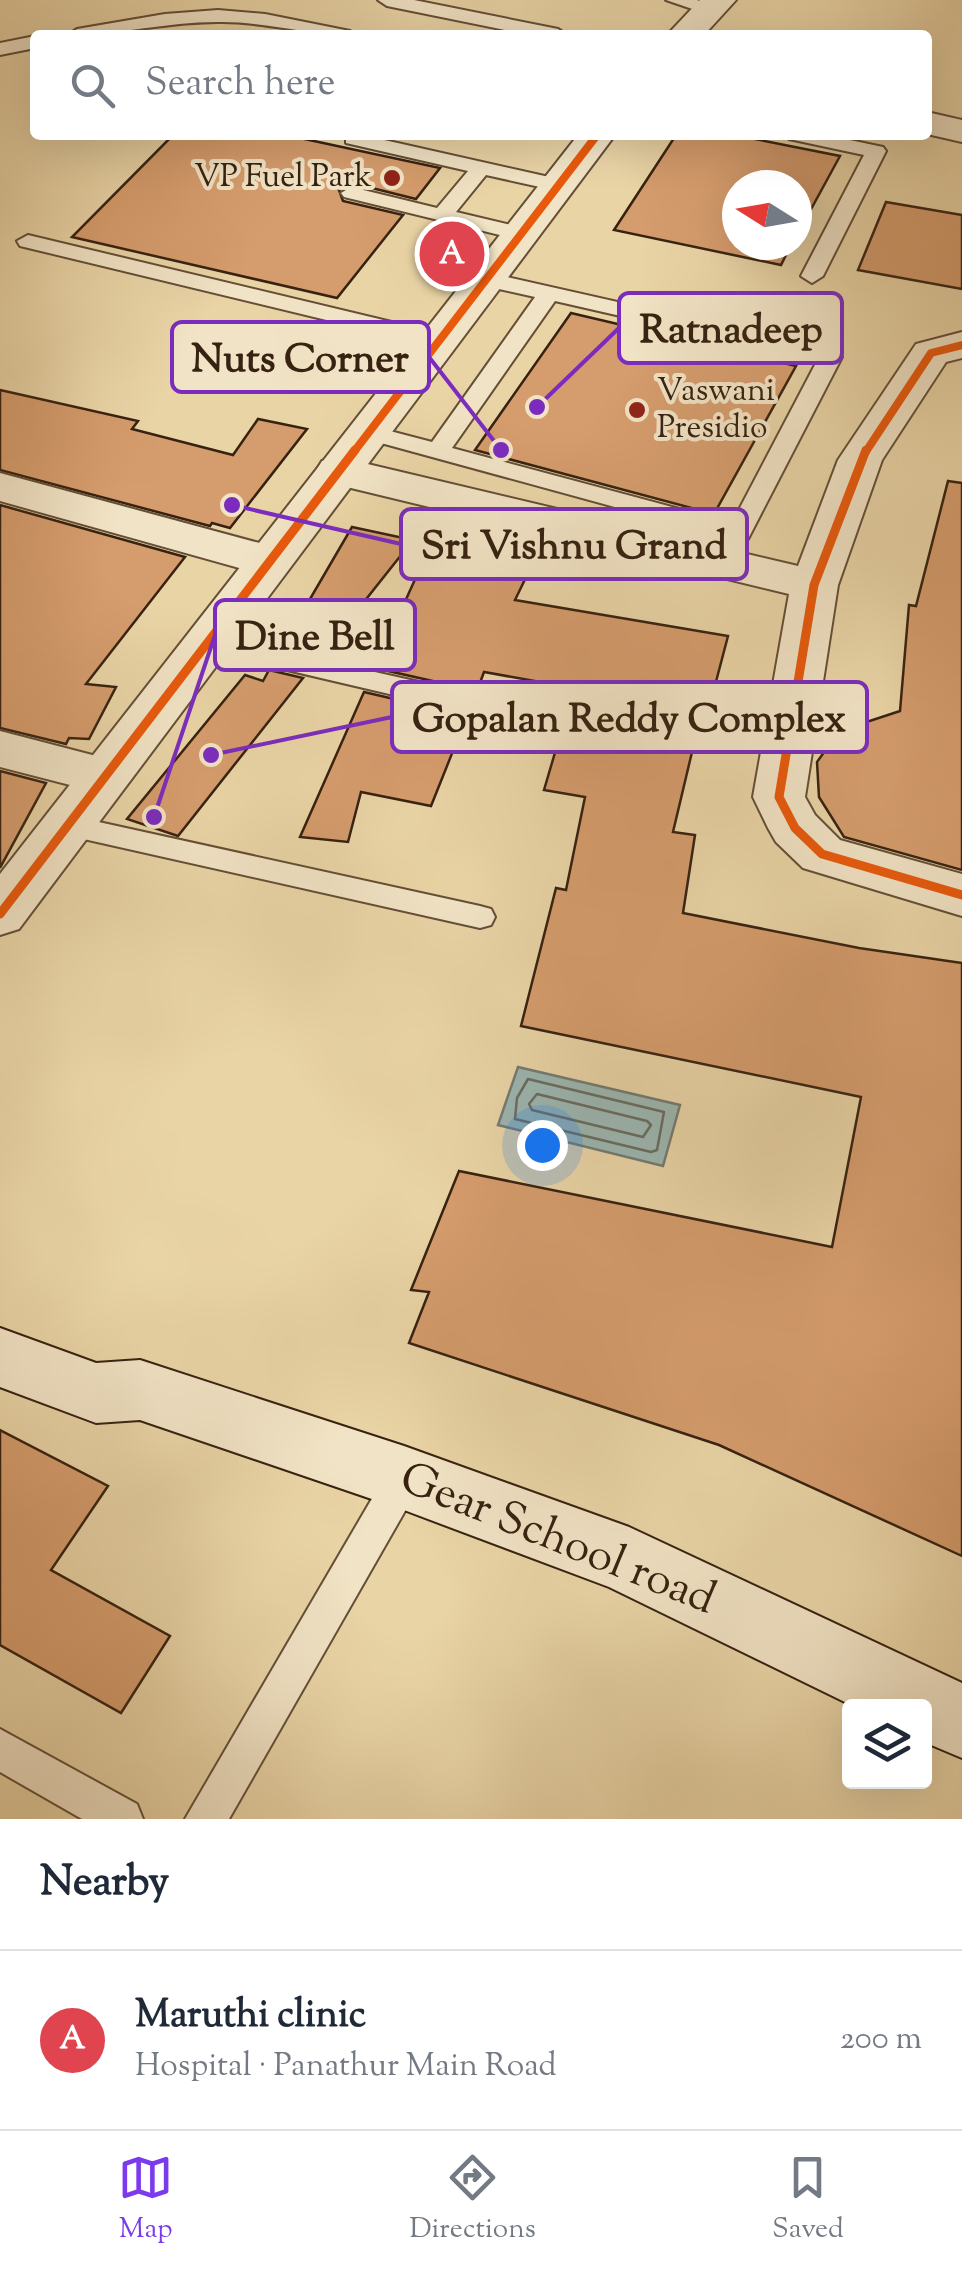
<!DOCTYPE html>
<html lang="en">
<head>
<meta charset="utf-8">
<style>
	:root { --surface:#fff; --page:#f2f2f3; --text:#1f2937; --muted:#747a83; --line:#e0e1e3; --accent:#7c3aed }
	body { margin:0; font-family:"Sorts Mill Goudy",serif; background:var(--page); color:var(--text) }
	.controls { position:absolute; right:30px; bottom:30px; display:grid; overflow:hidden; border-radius:10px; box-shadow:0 10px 40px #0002 }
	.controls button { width:90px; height:90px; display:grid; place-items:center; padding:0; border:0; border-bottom:2px solid var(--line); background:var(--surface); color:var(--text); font:50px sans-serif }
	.compass { position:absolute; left:722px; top:170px; width:90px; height:90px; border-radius:50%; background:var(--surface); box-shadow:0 10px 40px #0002; rotate:281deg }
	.you { position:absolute; left:542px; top:1145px; width:35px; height:35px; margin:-25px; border:8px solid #fff; border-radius:50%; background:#1a73e8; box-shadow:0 0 0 15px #1a73e833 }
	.badge { display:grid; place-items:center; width:65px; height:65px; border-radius:50%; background:var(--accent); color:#fff; font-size:32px; font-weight:700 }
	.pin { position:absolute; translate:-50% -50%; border:5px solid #fff; box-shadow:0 2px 10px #0006 }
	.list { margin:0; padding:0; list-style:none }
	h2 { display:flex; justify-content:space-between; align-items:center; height:130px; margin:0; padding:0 40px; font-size:42px }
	h2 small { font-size:32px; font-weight:400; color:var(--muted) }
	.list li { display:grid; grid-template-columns:65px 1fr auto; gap:30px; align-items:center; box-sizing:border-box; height:180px; padding:0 40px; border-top:2px solid var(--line) }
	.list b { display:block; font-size:38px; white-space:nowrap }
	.list p { margin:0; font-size:32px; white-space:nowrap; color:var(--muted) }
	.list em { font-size:32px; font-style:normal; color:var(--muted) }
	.icon { flex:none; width:55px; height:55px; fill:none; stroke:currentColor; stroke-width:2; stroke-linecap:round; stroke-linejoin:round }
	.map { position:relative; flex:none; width:962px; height:1819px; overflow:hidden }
	.search { position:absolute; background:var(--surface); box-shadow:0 10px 40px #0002; left:30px; right:30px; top:30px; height:110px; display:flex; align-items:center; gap:25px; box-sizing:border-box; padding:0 35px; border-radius:10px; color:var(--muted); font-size:38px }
	.sheet { height:310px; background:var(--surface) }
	nav { display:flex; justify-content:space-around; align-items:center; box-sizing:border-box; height:140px; border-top:2px solid var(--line); background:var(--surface); font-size:28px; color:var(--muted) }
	nav a { display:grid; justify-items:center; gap:5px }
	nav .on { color:var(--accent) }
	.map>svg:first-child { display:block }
	.water { fill:#9bb6b1; stroke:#737b71; stroke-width:2.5 }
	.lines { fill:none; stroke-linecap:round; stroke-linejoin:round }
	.shore { stroke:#696c61; stroke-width:2.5 }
	.building { fill:#d59c6d; stroke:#372211; stroke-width:2.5 }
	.service-casing { stroke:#644e36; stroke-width:4 }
	.minor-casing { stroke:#644e36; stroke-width:4 }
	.tertiary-casing { stroke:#644e36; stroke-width:4 }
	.secondary-casing { stroke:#372211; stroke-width:4 }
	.service { fill:#f1e3c5; fill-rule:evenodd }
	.minor { fill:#f1e3c5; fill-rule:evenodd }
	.tertiary { fill:#f1e3c5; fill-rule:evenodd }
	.secondary { fill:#f1e3c5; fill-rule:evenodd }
	.cycleway-far1-casing { stroke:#f1e3c5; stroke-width:12 }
	.cycleway-casing { stroke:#f1e3c5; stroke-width:15 }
	.cycleway-far1 { stroke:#e8590c; stroke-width:8 }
	.cycleway { stroke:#e8590c; stroke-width:9 }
	.poi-dot { fill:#8f2418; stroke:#f1e3c5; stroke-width:4 }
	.labels { text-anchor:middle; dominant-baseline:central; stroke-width:8; stroke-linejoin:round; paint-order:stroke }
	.far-poi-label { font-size:32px; fill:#372211; stroke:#f1e3c5; text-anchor:end }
	.near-street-label { font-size:45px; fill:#372211; stroke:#f1e3c5 }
	.leader { fill:none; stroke:#7b2cbf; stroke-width:4 }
	.callout-dot { fill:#7b2cbf; stroke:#f1e3c5; stroke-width:4 }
	.callout { fill:#f1e3c5; stroke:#7b2cbf; stroke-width:4 }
	.callout-label { font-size:40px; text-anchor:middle; font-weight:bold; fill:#372211 }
</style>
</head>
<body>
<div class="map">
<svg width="962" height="1819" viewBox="0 0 962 1819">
	<rect width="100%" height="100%" fill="#e9d4a6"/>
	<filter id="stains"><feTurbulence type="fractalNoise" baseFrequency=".002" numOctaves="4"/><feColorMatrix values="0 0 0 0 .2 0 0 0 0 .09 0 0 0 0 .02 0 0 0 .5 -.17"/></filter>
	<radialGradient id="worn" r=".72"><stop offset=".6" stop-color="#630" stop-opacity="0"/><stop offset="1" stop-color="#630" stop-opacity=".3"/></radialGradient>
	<!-- water -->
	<path class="water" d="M518,1067l162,38 -17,61 -165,-41z"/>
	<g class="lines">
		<!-- shore -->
		<g class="shore">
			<path d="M528,1079l136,33 -7,38 -6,2 -136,-33 2,-21z"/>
			<path d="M537,1094l110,27 4,4 -8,12 -111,-27 -3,-6z"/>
		</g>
	</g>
	<!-- building -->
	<g class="building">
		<path d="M173,135h113l154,33 -24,31 -64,-16 -13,7 4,11 60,14 -66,83 -265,-61z"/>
		<path d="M676,135h59l105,21 -43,79v-50h-60v60h54l-10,20 -167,-35z"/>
		<path d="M886,202l76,13v74l-104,-19z"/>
		<path d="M571,313l225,53 -82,148 -239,-64z"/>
		<path d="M0,390l138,31 -6,8 101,26 25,-36 49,10 -77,99 -18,-5 -2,3 -210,-56z"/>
		<path d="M948,481l14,2v387l-118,-33 -25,-40 -2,-35 22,-31 61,-20 9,-106 7,1z"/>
		<path d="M0,505l185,52 -99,127 30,3 -27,52 -20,-1 -3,6 -66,-16z"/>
		<path d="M352,527l61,13 -92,116 -39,-9z"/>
		<path d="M431,544l101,21 -17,35 213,36 -20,76 -6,-2 -29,122 22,3 -12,78 176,35 103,15v593l-243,-111 -310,-102 20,-51 -18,-2 48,-119 373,76 29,-150 -340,-71 35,-138 10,2 19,-93 -41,-7 30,-102 -90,-16 -7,19 -102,-23z"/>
		<path d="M269,670l34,8 -125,158 -51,-17 118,-144 18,6z"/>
		<path d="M364,692l103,24 -36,90 -70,-14 -13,50 -48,-5z"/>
		<path d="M0,771l46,12 -46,85z"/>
		<path d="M0,1430l108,56 -57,84 119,66 -49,77 -121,-68z"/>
	</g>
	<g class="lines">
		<defs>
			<g id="service">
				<path d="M378,0h36l144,29 9,6h-37l-143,-29z"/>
				<path d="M666,0h31l22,9 -9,6z"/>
				<path d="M218,10l47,4 85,17 2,4c-44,0 -86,-13 -130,-13 -52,-1 -102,13 -154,13l9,-6 88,-15z"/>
				<path d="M35,36v12l-35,7v-12z"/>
				<path d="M346,135h16l196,44 10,6 -10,6 -72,-16 -30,37 72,17 3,5 -3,5 -8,1 -176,-43 -3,-4 10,-6 86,21 31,-37 -122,-28z"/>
				<path d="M786,135h40l57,12 3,4 -63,125 -11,7 -11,-7 63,-121 -75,-16z"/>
				<path d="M28,235l418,100 3,5 -11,7 -418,-101 -3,-5z"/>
				<path d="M485,272l354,80 3,5 -94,182 -9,2 -380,-104 -4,-5 4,-5 8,-2 65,17 103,-145 -58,-13 -3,-5zM555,301l262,60 -85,162 -280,-75z"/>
				<path d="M206,634l320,72 10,3 4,7 -4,7 -10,3 -329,-77 -4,-6 4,-6z"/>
				<path d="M67,815l413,91 11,3 4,8 -4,8 -11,3 -423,-95 -4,-7 4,-7z"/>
				<path d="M404,1461l13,5 6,12 -6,12 -188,329h-44l206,-353z"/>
				<path d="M0,1729l137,75 6,15h-61l-82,-47z"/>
			</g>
			<g id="minor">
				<path d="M927,112l35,8v22l-35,-8z"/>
				<path d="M962,332v26l-16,4 -64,98 -44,125 -33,212 10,18 25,25 122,34v42l-159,-48 -27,-26 -8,-14 -15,-31 36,-203 -467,-113 -6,-10 6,-10 16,-4 460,109 40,-106 78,-116z"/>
				<path d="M0,473l285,77 6,11 -6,11 -17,4 -268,-75z"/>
				<path d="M0,731l123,32 8,13 -8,13 -18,5 -105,-27z"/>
			</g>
			<g id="tertiary">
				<path d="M700,0h36l-32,35h-37z"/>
				<path d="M578,135h37l-596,794 -19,6v-61z"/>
			</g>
			<path id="secondary" d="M0,1328l96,35 44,-3 264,86 225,81 333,156v75l-38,-16v-36h-71l-244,-119 -205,-77 -264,-90 -44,3 -96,-36z"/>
		</defs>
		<!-- service casing -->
		<use href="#service" class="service-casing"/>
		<!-- minor casing -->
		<use href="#minor" class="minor-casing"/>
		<!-- tertiary casing -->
		<use href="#tertiary" class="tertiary-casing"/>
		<!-- secondary casing -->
		<use href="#secondary" class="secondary-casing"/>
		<!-- service -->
		<use href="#service" class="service"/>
		<!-- minor -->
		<use href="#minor" class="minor"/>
		<!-- tertiary -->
		<use href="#tertiary" class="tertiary"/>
		<!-- secondary -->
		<use href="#secondary" class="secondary"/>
		<defs>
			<g id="cycleway-far1">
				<path d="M353,453l244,-318"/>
				<path d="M865,453l66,-100 31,-8"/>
			</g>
			<g id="cycleway">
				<path d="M866,450l-52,135 -35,212 16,31 27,26 140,41"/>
				<path d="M0,914l355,-464"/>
			</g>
		</defs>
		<!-- cycleway-far1 casing -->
		<use href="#cycleway-far1" class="cycleway-far1-casing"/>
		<!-- cycleway casing -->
		<use href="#cycleway" class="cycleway-casing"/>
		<!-- cycleway-far1 -->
		<use href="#cycleway-far1" class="cycleway-far1"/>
		<!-- cycleway -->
		<use href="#cycleway" class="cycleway"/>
	</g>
	<!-- markers -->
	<g class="poi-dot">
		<circle cx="392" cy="178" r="10"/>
		<circle cx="637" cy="410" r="10"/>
	</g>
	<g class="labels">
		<!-- far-poi labels -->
		<g class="far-poi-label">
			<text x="372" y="178">VP Fuel Park</text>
			<text x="657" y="392" text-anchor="start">Vaswani<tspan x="657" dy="37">Presidio</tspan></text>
		</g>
		<!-- near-street labels -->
		<g class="near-street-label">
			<text transform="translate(557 1541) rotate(22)">Gear School road</text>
		</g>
	</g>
	<!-- callouts -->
	<path class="leader" d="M537 407L619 328M501 450L429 357M232 505L401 544M154 817L215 635M211 755L392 717"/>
	<g class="callout-dot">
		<circle cx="537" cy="407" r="10"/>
		<circle cx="501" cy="450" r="10"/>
		<circle cx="232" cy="505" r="10"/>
		<circle cx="154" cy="817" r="10"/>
		<circle cx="211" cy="755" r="10"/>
	</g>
	<g class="callout">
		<rect x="619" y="293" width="223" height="70" rx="10"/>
		<rect x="172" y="322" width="257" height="70" rx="10"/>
		<rect x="401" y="509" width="346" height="70" rx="10"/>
		<rect x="215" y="600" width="200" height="70" rx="10"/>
		<rect x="392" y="682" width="475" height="70" rx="10"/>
	</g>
	<g class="callout-label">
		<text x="731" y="342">Ratnadeep</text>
		<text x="300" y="371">Nuts Corner</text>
		<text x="574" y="558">Sri Vishnu Grand</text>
		<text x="315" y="649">Dine Bell</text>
		<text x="629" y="731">Gopalan Reddy Complex</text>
	</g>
	<rect width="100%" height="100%" filter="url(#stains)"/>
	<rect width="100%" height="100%" fill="url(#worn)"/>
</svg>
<div class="controls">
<button><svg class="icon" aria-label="layers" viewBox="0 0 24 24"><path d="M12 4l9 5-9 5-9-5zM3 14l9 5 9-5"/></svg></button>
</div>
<svg class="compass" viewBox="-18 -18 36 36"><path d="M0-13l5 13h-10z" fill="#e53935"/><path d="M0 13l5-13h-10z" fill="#747a83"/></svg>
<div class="you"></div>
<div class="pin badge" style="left:452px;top:254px;background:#e0444e">A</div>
<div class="search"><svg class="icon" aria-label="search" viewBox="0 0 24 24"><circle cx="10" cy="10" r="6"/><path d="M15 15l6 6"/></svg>Search here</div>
</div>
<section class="sheet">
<h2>Nearby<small></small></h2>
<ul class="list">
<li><span class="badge" style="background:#e0444e">A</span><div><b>Maruthi clinic</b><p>Hospital · Panathur Main Road</p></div><em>200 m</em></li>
</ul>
</section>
<nav>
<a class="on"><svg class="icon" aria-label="map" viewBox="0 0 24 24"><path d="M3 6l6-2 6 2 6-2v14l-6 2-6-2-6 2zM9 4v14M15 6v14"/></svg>Map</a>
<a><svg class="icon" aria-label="directions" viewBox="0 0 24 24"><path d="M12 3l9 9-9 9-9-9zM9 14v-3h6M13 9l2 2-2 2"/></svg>Directions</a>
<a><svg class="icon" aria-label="saved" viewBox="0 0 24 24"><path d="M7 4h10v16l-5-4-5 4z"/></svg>Saved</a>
</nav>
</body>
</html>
